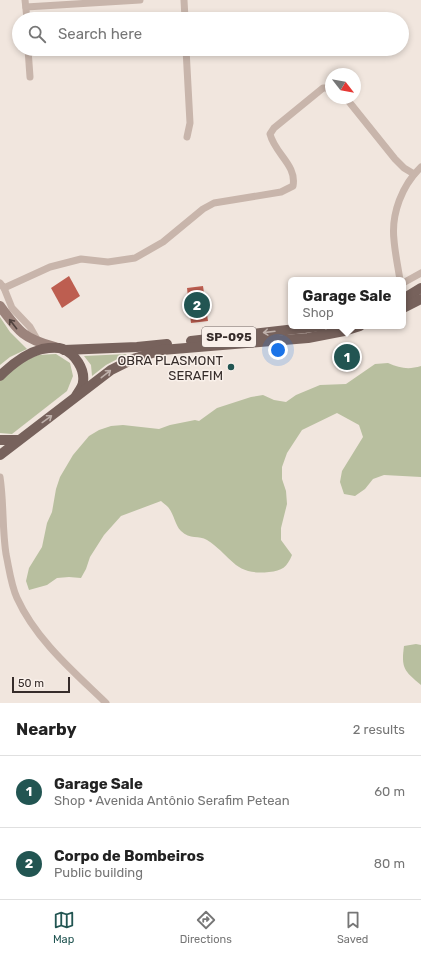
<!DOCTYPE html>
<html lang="en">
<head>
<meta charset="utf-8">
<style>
	:root { --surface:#fff; --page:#f2f2f2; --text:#222; --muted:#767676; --line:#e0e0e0; --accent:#225552 }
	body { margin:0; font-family:Rubik,sans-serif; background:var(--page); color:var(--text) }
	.compass { position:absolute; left:325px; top:68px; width:36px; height:36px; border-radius:50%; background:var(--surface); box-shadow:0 2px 6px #0003; rotate:121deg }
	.scale { position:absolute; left:12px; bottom:10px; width:58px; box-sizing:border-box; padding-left:4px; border:2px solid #362c2a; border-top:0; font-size:11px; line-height:14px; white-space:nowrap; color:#362c2a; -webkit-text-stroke:3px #f9f0ea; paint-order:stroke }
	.you { position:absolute; left:278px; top:350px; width:14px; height:14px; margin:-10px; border:3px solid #fff; border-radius:50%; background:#1a73e8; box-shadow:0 0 0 6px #1a73e833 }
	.badge { display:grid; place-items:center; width:26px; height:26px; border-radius:50%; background:var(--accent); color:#fff; font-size:13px; font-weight:700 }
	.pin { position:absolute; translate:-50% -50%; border:2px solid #fff; box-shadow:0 1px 4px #0006 }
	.popup { position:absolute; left:288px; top:277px; width:118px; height:52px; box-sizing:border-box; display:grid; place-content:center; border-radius:6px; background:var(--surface); filter:drop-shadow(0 1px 3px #0005); font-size:13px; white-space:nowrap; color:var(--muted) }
	.popup b { font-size:15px; color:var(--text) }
	.popup::after { content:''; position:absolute; left:50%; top:100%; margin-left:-8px; border:8px solid transparent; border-top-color:var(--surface) }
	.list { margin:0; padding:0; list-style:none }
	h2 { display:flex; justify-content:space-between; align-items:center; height:52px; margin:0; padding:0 16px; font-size:17px }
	h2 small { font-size:13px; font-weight:400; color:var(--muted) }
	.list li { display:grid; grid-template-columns:26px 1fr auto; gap:12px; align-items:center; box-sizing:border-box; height:72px; padding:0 16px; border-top:1px solid var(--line) }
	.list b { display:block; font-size:15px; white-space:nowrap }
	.list p { margin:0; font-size:13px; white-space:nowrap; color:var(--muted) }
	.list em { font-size:13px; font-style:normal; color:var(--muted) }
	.icon { flex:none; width:22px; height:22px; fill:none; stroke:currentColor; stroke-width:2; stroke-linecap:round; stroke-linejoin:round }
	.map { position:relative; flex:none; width:421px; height:703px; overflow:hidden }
	.search { position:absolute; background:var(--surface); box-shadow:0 2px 6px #0003; left:12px; right:12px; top:12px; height:44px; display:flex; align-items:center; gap:10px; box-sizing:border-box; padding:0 14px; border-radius:22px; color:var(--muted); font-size:15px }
	.sheet { height:196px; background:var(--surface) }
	nav { display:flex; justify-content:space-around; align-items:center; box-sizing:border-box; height:56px; border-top:1px solid var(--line); background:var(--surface); font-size:11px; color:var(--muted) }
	nav a { display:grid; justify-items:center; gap:2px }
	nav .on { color:var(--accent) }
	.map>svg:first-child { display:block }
	.green { fill:#b8bf9f }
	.building { fill:#bd5e50 }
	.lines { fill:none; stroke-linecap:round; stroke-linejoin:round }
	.street { stroke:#c8b5ab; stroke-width:7 }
	.secondary { stroke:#9c847c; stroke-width:10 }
	.primary { stroke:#77625c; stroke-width:10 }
	.oneway { stroke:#50423e }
	.oneway2 { stroke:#beb0aa }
	.poi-dot { fill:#225552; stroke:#f9f0ea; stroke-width:1.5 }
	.labels { text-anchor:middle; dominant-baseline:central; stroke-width:3; stroke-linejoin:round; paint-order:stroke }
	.shield { fill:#f9f0ea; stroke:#706764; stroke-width:1 }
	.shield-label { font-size:12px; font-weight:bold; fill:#362c2a }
	.poi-label { font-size:13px; fill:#362c2a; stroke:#f9f0ea; text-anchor:end }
</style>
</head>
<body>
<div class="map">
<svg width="421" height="703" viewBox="0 0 421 703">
	<rect width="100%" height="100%" fill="#f1e6de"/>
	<!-- green -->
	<g class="green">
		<path d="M0,317l10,15 17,17 -17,8 -10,8z"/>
		<path d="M56,354l14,9 3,13 -6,15 -55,43 -12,-1v-53l16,-15 22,-10z"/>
		<path d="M127,354l-21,11 -14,11 -1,-11 -7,-9z"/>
		<path d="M388,363c12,5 20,7 33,3v111l-37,-2 -11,4 -8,10 -10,7 -11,-2 -4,-12 2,-11 21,-34 -4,-12 -22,-12 -35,17 -15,23 -5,14v12l4,12 1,13 -6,24v12l11,15c-5,12 -10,16 -23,17 -35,4 -37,-16 -62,-32 -8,-5 -17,0 -26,-9 -6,-6 -7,-17 -13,-24 -2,-2 -5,-4 -7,-6l-40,15 -17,19 -14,22 -4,12 -5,9 -12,-1 -12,1 -10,7 -18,5 -3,-9 3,-13 13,-21 5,-24 5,-11 4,-23 4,-12 13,-22 16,-19 10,-6 12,-4 12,-1 36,4 11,-4 25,-5 4,1 18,-13 34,-11 12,-2 11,5 12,2 10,-7 24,-10 26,-1 29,-20z"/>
		<path d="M416,644l5,1v40c-17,-14 -20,-17 -17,-39z"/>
	</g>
	<!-- building -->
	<g class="building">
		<path d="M69,276l11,20 -18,12 -11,-20z"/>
		<path d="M203,286l5,35 -17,2 -4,-35z"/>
		<path d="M353,345l3,21 -15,3 -3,-22z"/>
	</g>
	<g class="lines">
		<!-- street -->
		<g class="street">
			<path d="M25,0l2,19"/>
			<path d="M184,0l1,19"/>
			<path d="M26,7l114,-7"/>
			<path d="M28,49l2,28"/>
			<path d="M186,49l4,74 -3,14"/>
			<path d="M346,98l49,61 9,9 10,6"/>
			<path d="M400,280c-2,-13 -5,-27 -6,-40 -3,-26 8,-55 27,-73"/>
			<path d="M0,283l4,5 46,-21 31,-8 27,3 27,-4 28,-16 40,-33 11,-6 67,-11 12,-6c4,-21 -18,-32 -23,-52l4,-6 49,-40h8"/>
			<path d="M403,283l18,-10"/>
			<path d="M4,288l8,20 18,19 8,14"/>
			<path d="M0,477c4,26 2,51 6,77 3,14 5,31 11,44 19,42 57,74 89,105"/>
		</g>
		<!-- secondary -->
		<path class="secondary" d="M0,306c19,26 24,33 55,41"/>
		<!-- primary -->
		<g class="primary">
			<path d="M403,299l18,-11"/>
			<path d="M403,308l18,-9"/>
			<path d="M191,341l131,-15"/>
			<path d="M64,350l73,-3 30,-3"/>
			<path d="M0,376c11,-11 27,-23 42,-27 6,-1 15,-2 21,0 12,5 22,20 20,33 0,4 -4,9 -7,14"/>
			<path d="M0,440h18"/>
			<path d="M0,455l111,-85 22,-11 29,-9 146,-12 36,-7 16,-5"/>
		</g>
	</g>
	<!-- one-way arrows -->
	<defs><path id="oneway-shaft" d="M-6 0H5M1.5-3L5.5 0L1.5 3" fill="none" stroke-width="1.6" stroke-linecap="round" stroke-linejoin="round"/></defs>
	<use class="oneway" href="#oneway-shaft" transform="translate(13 324) rotate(-128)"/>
	<g class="oneway2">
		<use href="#oneway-shaft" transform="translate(269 332) rotate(173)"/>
		<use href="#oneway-shaft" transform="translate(106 374) rotate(-38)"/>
		<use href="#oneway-shaft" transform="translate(47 419) rotate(-36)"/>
	</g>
	<!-- markers -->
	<circle class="poi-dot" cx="231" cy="367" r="4"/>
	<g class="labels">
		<!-- shield labels -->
		<rect class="shield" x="202" y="327" width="54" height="20" rx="3"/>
		<g class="shield-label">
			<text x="229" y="337">SP-095</text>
		</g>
		<!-- poi labels -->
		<g class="poi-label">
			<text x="223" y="360">OBRA PLASMONT<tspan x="223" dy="15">SERAFIM</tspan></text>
		</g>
	</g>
</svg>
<svg class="compass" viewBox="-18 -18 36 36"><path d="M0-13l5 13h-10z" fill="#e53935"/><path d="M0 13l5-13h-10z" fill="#767676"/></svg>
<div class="scale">50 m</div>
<div class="you"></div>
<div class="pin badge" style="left:347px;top:357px">1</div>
<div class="popup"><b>Garage Sale</b>Shop</div>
<div class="pin badge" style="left:197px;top:305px">2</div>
<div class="search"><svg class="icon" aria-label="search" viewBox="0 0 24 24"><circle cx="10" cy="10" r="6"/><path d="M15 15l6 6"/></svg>Search here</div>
</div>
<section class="sheet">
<h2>Nearby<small>2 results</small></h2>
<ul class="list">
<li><span class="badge">1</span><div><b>Garage Sale</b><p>Shop · Avenida Antônio Serafim Petean</p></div><em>60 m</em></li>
<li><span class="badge">2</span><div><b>Corpo de Bombeiros</b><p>Public building</p></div><em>80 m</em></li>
</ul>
</section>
<nav>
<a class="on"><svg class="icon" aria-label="map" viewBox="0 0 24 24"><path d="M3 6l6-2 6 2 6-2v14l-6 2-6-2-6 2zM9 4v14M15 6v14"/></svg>Map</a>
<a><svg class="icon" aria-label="directions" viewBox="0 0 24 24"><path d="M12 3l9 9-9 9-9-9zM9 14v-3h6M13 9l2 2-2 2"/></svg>Directions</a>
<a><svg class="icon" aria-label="saved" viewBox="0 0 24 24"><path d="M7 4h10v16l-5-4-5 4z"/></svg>Saved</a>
</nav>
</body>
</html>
